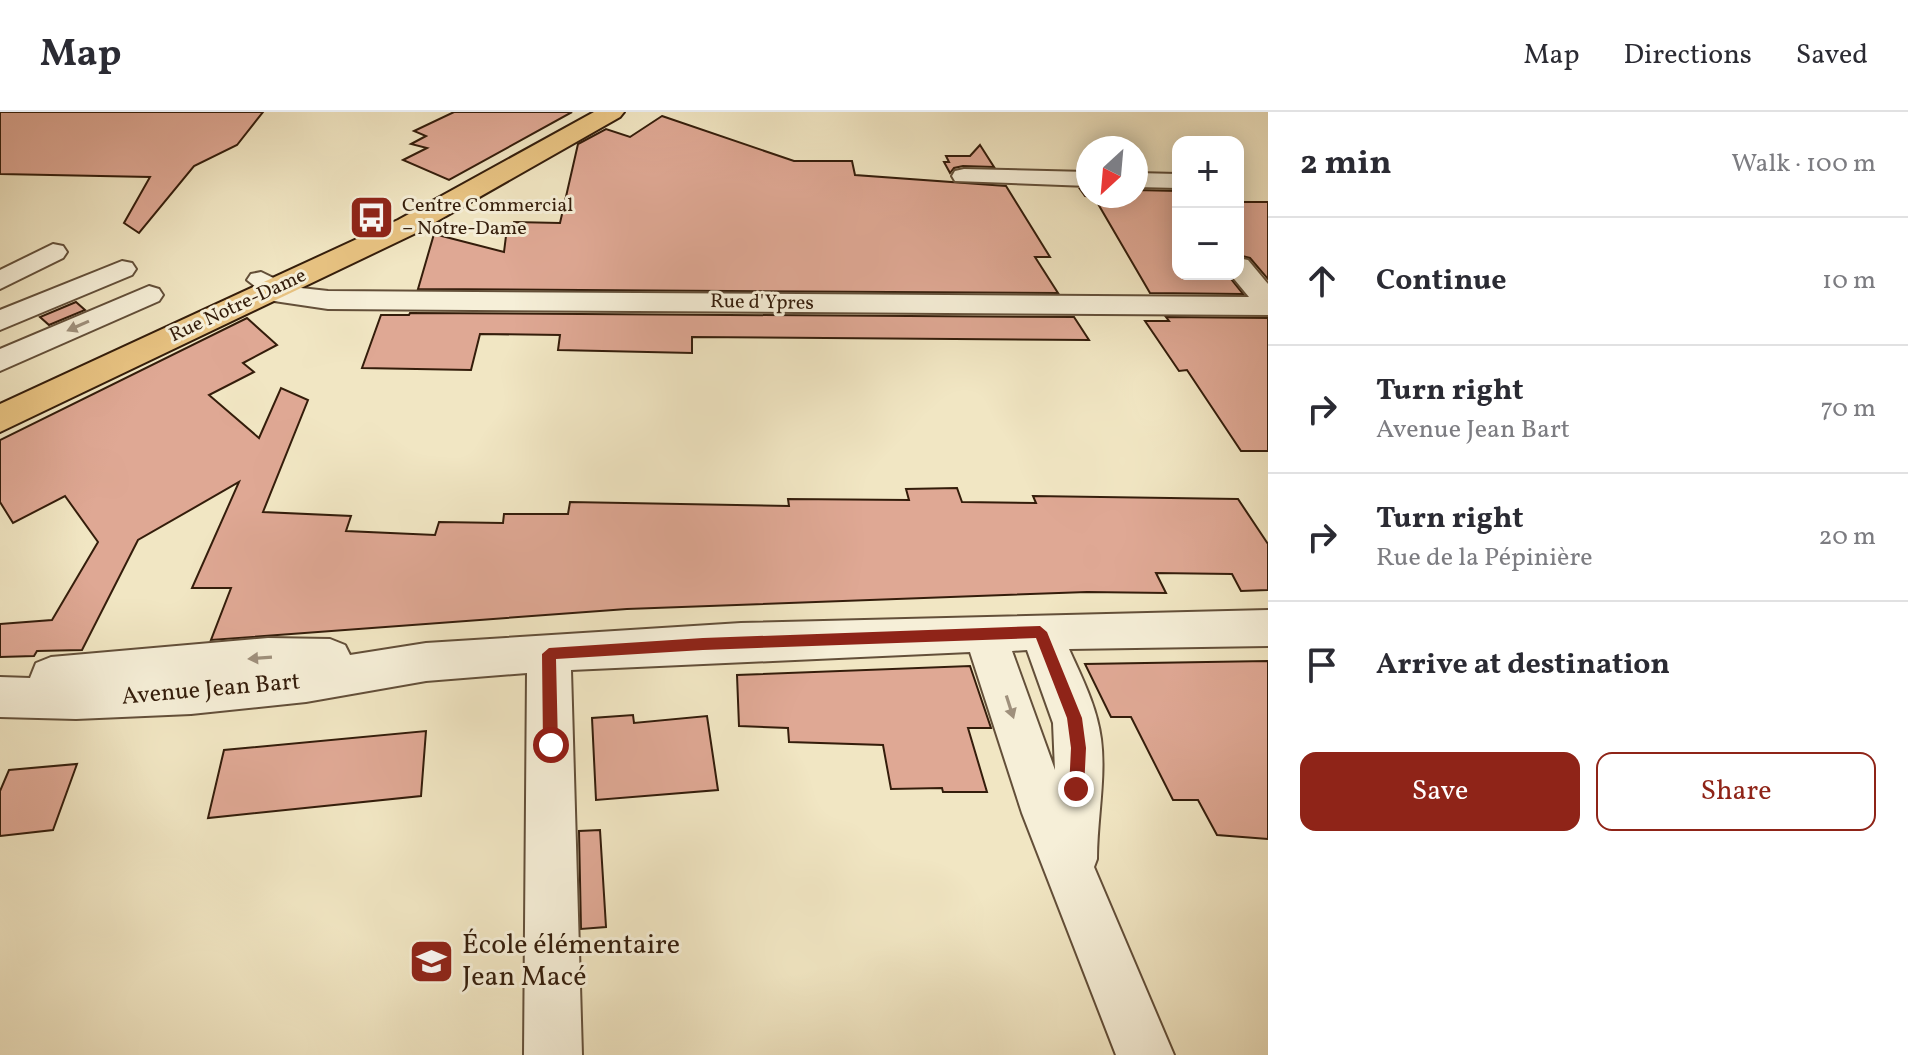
<!DOCTYPE html>
<html lang="en">
<head>
<meta charset="utf-8">
<style>
	:root { --surface:#fff; --page:#f7f7f7; --text:#2b2b33; --muted:#7c7c81; --line:#e1e1e2; --accent:#8f2418 }
	body { margin:0; font-family:Vollkorn,serif; background:var(--page); color:var(--text) }
	.controls { position:absolute; right:24px; top:24px; display:grid; overflow:hidden; border-radius:16px; box-shadow:0 4px 20px #0003 }
	.controls button { width:72px; height:72px; display:grid; place-items:center; padding:0; border:0; border-bottom:2px solid var(--line); background:var(--surface); color:var(--text); font:40px sans-serif }
	.compass { position:absolute; left:1076px; top:24px; width:72px; height:72px; border-radius:50%; background:var(--surface); box-shadow:0 4px 20px #0003; rotate:206deg }
	.stop { position:absolute; width:24px; height:24px; margin:-18px; border:6px solid #8f2418; border-radius:50%; background:#fff }
	.stop.end { background:#8f2418; border-color:#fff; box-shadow:0 2px 8px #0008 }
	.list { margin:0; padding:0; list-style:none }
	h2 { display:flex; justify-content:space-between; align-items:center; height:104px; margin:0; padding:0 32px; font-size:34px }
	h2 small { font-size:26px; font-weight:400; color:var(--muted) }
	.list li { display:grid; grid-template-columns:52px 1fr auto; gap:24px; align-items:center; box-sizing:border-box; height:128px; padding:0 32px; border-top:2px solid var(--line) }
	.list b { display:block; font-size:30px; white-space:nowrap }
	.list p { margin:0; font-size:26px; white-space:nowrap; color:var(--muted) }
	.list em { font-size:26px; font-style:normal; color:var(--muted) }
	.actions { display:flex; gap:16px; padding:24px 32px }
	.actions a { flex:1; padding:18px 0; border:2px solid var(--accent); border-radius:16px; text-align:center; font-size:28px; color:var(--accent) }
	.actions .main { background:var(--accent); color:#fff }
	.icon { flex:none; width:44px; height:44px; fill:none; stroke:currentColor; stroke-width:2; stroke-linecap:round; stroke-linejoin:round }
	.map { position:relative; flex:none; width:1268px; height:943px; overflow:hidden }
	header { display:flex; align-items:center; gap:48px; box-sizing:border-box; height:112px; padding:0 40px; background:var(--surface); border-bottom:2px solid var(--line) }
	header strong { font-size:38px }
	nav { display:flex; gap:44px; margin-inline-start:auto; font-size:28px }
	main { display:flex }
	aside { flex:1; background:var(--surface) }
	.map>svg:first-child { display:block }
	.building { fill:#dfa894; stroke:#341d0b; stroke-width:2 }
	.lines { fill:none; stroke-linecap:round; stroke-linejoin:round }
	.minor-casing { stroke:#634f39; stroke-width:4 }
	.major-casing { stroke:#341d0b; stroke-width:4 }
	.minor { fill:#f6efd8; fill-rule:evenodd }
	.major { fill:#e8c382; fill-rule:evenodd }
	.oneway { fill:#9f907c }
	.route { fill:#8f2418 }
	.labels { text-anchor:middle; dominant-baseline:central; stroke-width:6; stroke-linejoin:round; paint-order:stroke }
	.far-poi-label { font-size:20px; fill:#341d0b; stroke:#f6efd8; text-anchor:start }
	.far-street-label { font-size:20px; fill:#341d0b; stroke:#f6efd8 }
	.street-label { font-size:24px; fill:#341d0b; stroke:#f6efd8 }
	.near-poi-label { font-size:28px; fill:#341d0b; stroke:#f6efd8; text-anchor:start }
</style>
</head>
<body>
<header>
<strong>Map</strong>
<nav><a>Map</a><a>Directions</a><a>Saved</a></nav>
</header>
<main>
<div class="map">
<svg width="1268" height="943" viewBox="0 0 1268 943">
	<rect width="100%" height="100%" fill="#f1e6c3"/>
	<filter id="stains"><feTurbulence type="fractalNoise" baseFrequency=".0025" numOctaves="4"/><feColorMatrix values="0 0 0 0 .2 0 0 0 0 .09 0 0 0 0 .02 0 0 0 .5 -.17"/></filter>
	<radialGradient id="worn" r=".72"><stop offset=".6" stop-color="#630" stop-opacity="0"/><stop offset="1" stop-color="#630" stop-opacity=".3"/></radialGradient>
	<!-- building -->
	<g class="building">
		<path d="M0,0h263l-26,33 -43,21 -55,67 -15,-10 26,-46 -150,-3z"/>
		<path d="M454,0h118l-123,68 -46,-20 24,-12 -16,-4 15,-8 -12,-5z"/>
		<path d="M662,4l132,45h58l3,14 151,11 44,71h-15l23,36 -640,-4 16,-55 70,18 2,-16h5l3,-14 46,1 18,-79 28,-15 24,8z"/>
		<path d="M980,33l14,22 -31,-1 -9,2 -4,5 -6,-11h5l-3,-6h24z"/>
		<path d="M1080,77h8v7h48v-6l42,1v83h49l16,20 -93,-1 -56,-96 -9,-1z"/>
		<path d="M1238,90h30v77l-18,-21 -12,-3z"/>
		<path d="M76,190l9,8 -36,15 -9,-8z"/>
		<path d="M410,201l664,4 15,23 -397,-3v16l-134,-3 2,-15 -80,-1 -9,36 -109,-2 19,-53h28z"/>
		<path d="M1166,205l102,1v133h-27l-54,-81 -8,1 -34,-50h24z"/>
		<path d="M247,206l30,27 -34,18 11,9 -45,23 50,43 22,-50 27,12 -45,112 88,4 -5,15 89,4 4,-13 64,1 1,-9h64l2,-12 219,4 -1,-7 121,1 -3,-11 51,-1 5,14 74,1 -3,-7 205,3 30,45v46l-27,1 -9,-17 -76,-1 10,20 -79,-1 -460,17 -416,31 20,-52h-39l47,-106 -101,58 -56,110 -45,1 -3,5 -34,1v-33l52,-4 46,-78 -33,-46 -52,27 -13,-21v-62z"/>
		<path d="M1268,549v178l-51,-4 -19,-35h-25l-42,-83h-20l-26,-53z"/>
		<path d="M970,554l21,62h-23l19,64h-44l-1,-4 -51,1 -8,-44 -94,-3 -1,-14 -49,-2 -2,-51z"/>
		<path d="M633,603l1,8 73,-7 11,74 -122,10 -4,-82z"/>
		<path d="M426,619l-5,65 -213,22 16,-68z"/>
		<path d="M77,652l-24,66 -53,6v-45l9,-21z"/>
		<path d="M600,718l6,97 -25,2 -2,-98z"/>
	</g>
	<g class="lines">
		<defs>
			<g id="minor">
				<path d="M964,57l124,3v14l-133,-5 -3,-5 3,-5z"/>
				<path d="M1136,61l42,1v14l-42,-1z"/>
				<path d="M53,132l10,2 4,6 -4,6 -63,31v-19z"/>
				<path d="M1238,146l10,2 20,24v31l-940,-6 -54,-8 -27,-21 4,-6 10,-2 31,15 36,4 921,6 -19,-23h8z"/>
				<path d="M122,149l10,2 4,6 -4,6 -132,55v-20z"/>
				<path d="M149,174l10,3 4,6 -4,6 -159,70v-22z"/>
				<path d="M1268,498v36l-199,3c13,29 28,58 32,90 5,39 -4,80 -4,120l-3,8 80,188h-58l-94,-242 -52,-161 -399,18 11,385h-58l3,-382 -101,8 -120,21 -115,12 -115,5 -76,-2v-40l30,1 6,-15 15,-6 217,-19 62,1 15,6 5,10 76,-12 315,-20zM1027,538l26,73 2,47 -43,-119z"/>
			</g>
			<path id="major" d="M594,0h30l-4,5 -202,115 -418,200v-28l398,-184z"/>
		</defs>
		<!-- minor casing -->
		<use href="#minor" class="minor-casing"/>
		<!-- major casing -->
		<use href="#major" class="major-casing"/>
		<!-- minor -->
		<use href="#minor" class="minor"/>
		<!-- major -->
		<use href="#major" class="major"/>
	</g>
	<!-- one-way arrows -->
	<defs><path id="oneway-solid" d="M-6-.8H1V-3.2L6.5 0L1 3.2V.8H-6Z" transform="scale(2)"/></defs>
	<g class="oneway">
		<use href="#oneway-solid" transform="translate(78 214) rotate(156)"/>
		<use href="#oneway-solid" transform="translate(260 546) rotate(176)"/>
		<use href="#oneway-solid" transform="translate(1010 595) rotate(72)"/>
	</g>
	<!-- route -->
	<path class="route" d="M1040,514l7,6 35,86 4,30 -2,41 -8,8 -7,-8 2,-41 -4,-30 -31,-80 -333,12 -147,9 2,86 -7,7 -8,-7 -1,-91 7,-6 154,-10z"/>
	<!-- icons -->
	<defs>
		<symbol id="bus-square" viewBox="-11 -11 22 22"><rect x="-9" y="-9" width="18" height="18" rx="4" fill="#8f2418" stroke="#f6efd8"/><path d="M-5-6H5V4H4V6H2V4H-2V6H-4V4H-5ZM-3.5-4V0h7V-4ZM-3.5 1.2v1.5H-2V1.2ZM2 1.2v1.5H3.5V1.2Z" fill="#fff"/></symbol>
		<symbol id="school-square" viewBox="-11 -11 22 22"><rect x="-9" y="-9" width="18" height="18" rx="4" fill="#8f2418" stroke="#f6efd8"/><path d="M0-5L7-2L0 1L-7-2ZM-4 1L0 2.5L4 1V4Q0 6-4 4Z" fill="#fff"/></symbol>
	</defs>
	<g fill-rule="evenodd">
		<use href="#bus-square" x="346" y="80" width="51" height="51"/>
		<use href="#school-square" x="406" y="824" width="51" height="51"/>
	</g>
	<g class="labels">
		<!-- far-poi labels -->
		<g class="far-poi-label">
			<text x="402" y="94">Centre Commercial<tspan x="402" dy="23">– Notre-Dame</tspan></text>
		</g>
		<!-- far-street labels -->
		<g class="far-street-label">
			<text transform="translate(762 191) rotate(1)">Rue d'Ypres</text>
			<text transform="translate(238 194) rotate(-25)">Rue Notre-Dame</text>
		</g>
		<!-- street labels -->
		<g class="street-label">
			<text transform="translate(211 578) rotate(-5)">Avenue Jean Bart</text>
		</g>
		<!-- near-poi labels -->
		<g class="near-poi-label">
			<text x="462" y="833">École élémentaire<tspan x="462" dy="32">Jean Macé</tspan></text>
		</g>
	</g>
	<rect width="100%" height="100%" filter="url(#stains)"/>
	<rect width="100%" height="100%" fill="url(#worn)"/>
</svg>
<div class="controls">
<button>+</button>
<button>−</button>
</div>
<svg class="compass" viewBox="-18 -18 36 36"><path d="M0-13l5 13h-10z" fill="#e53935"/><path d="M0 13l5-13h-10z" fill="#7c7c81"/></svg>
<div class="stop" style="left:551px;top:633px"></div>
<div class="stop end" style="left:1076px;top:677px"></div>
</div>
<aside>
<h2>2 min<small>Walk · 100 m</small></h2>
<ul class="list">
<li><svg class="icon" aria-label="ahead" viewBox="0 0 24 24"><path d="M12 20V5M6 11l6-6 6 6"/></svg><div><b>Continue</b></div><em>10 m</em></li>
<li><svg class="icon" aria-label="right" viewBox="0 0 24 24"><path d="M7 20v-9h11M14 6l5 5-5 5"/></svg><div><b>Turn right</b><p>Avenue Jean Bart</p></div><em>70 m</em></li>
<li><svg class="icon" aria-label="right" viewBox="0 0 24 24"><path d="M7 20v-9h11M14 6l5 5-5 5"/></svg><div><b>Turn right</b><p>Rue de la Pépinière</p></div><em>20 m</em></li>
<li><svg class="icon" aria-label="arrive" viewBox="0 0 24 24"><path d="M6 21V4h12l-3 4 3 4H6"/></svg><div><b>Arrive at destination</b></div></li>
</ul>
<div class="actions"><a class="main">Save</a><a>Share</a></div>
</aside>
</main>
</body>
</html>
